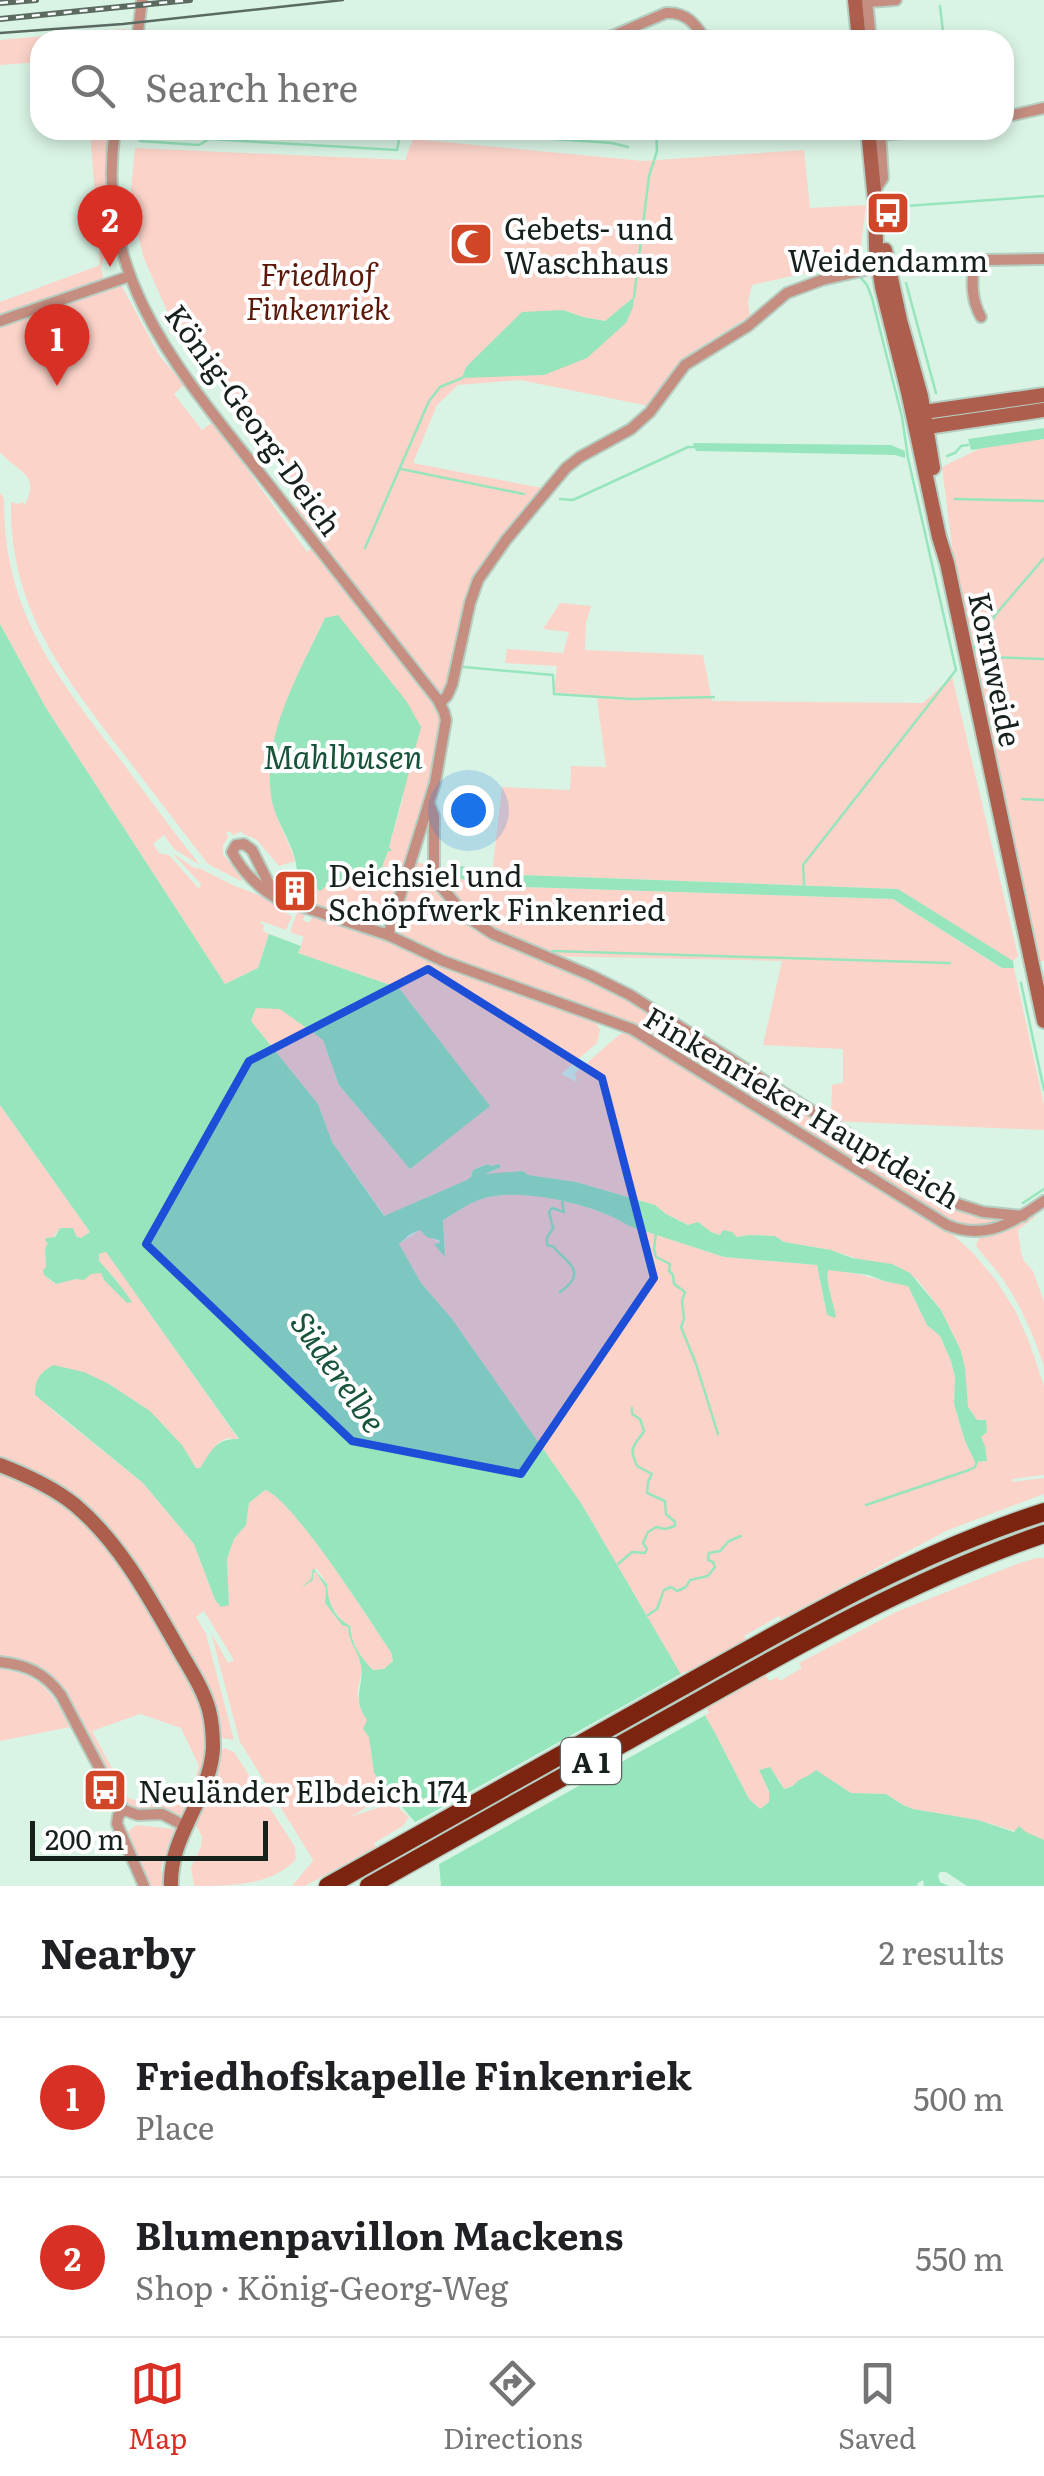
<!DOCTYPE html>
<html lang="en">
<head>
<meta charset="utf-8">
<style>
	:root { --surface:#fff; --page:#f6f6f6; --text:#202124; --muted:#757577; --line:#e0e0e0; --accent:#d93025 }
	body { margin:0; font-family:Literata,serif; background:var(--page); color:var(--text) }
	.scale { position:absolute; left:30px; bottom:25px; width:238px; box-sizing:border-box; padding-left:10px; border:5px solid #17211b; border-top:0; font-size:28px; line-height:35px; white-space:nowrap; color:#17211b; -webkit-text-stroke:8px #fff; paint-order:stroke }
	.you { position:absolute; left:468px; top:810px; width:35px; height:35px; margin:-25px; border:8px solid #fff; border-radius:50%; background:#1a73e8; box-shadow:0 0 0 15px #1a73e833 }
	.badge { display:grid; place-items:center; width:65px; height:65px; border-radius:50%; background:var(--accent); color:#fff; font-size:32px; font-weight:700 }
	.pin { position:absolute; translate:-50% -82px; filter:drop-shadow(0 2px 5px #0008) }
	.pin::after { content:''; position:absolute; top:52px; width:35px; height:30px; background:inherit; clip-path:polygon(0 0,100% 0,50% 100%) }
	.list { margin:0; padding:0; list-style:none }
	h2 { display:flex; justify-content:space-between; align-items:center; height:130px; margin:0; padding:0 40px; font-size:42px }
	h2 small { font-size:32px; font-weight:400; color:var(--muted) }
	.list li { display:grid; grid-template-columns:65px 1fr auto; gap:30px; align-items:center; box-sizing:border-box; height:160px; padding:0 40px; border-top:2px solid var(--line) }
	.list b { display:block; font-size:38px; white-space:nowrap }
	.list p { margin:0; font-size:32px; white-space:nowrap; color:var(--muted) }
	.list em { font-size:32px; font-style:normal; color:var(--muted) }
	.icon { flex:none; width:55px; height:55px; fill:none; stroke:currentColor; stroke-width:2; stroke-linecap:round; stroke-linejoin:round }
	.map { position:relative; flex:none; width:1044px; height:1886px; overflow:hidden }
	.search { position:absolute; background:var(--surface); box-shadow:0 5px 15px #0003; left:30px; right:30px; top:30px; height:110px; display:flex; align-items:center; gap:25px; box-sizing:border-box; padding:0 35px; border-radius:30px; color:var(--muted); font-size:38px }
	.sheet { height:450px; background:var(--surface) }
	nav { display:flex; justify-content:space-around; align-items:center; box-sizing:border-box; height:140px; border-top:2px solid var(--line); background:var(--surface); font-size:28px; color:var(--muted) }
	nav a { display:grid; justify-items:center; gap:5px }
	nav .on { color:var(--accent) }
	.map>svg:first-child { display:block }
	.green { fill:#fbd3c9; fill-rule:evenodd }
	.water { fill:#97e5bc }
	.pier { fill:#d9f4e5 }
	.lines { fill:none; stroke-linecap:round; stroke-linejoin:round }
	.stream { stroke:#97e5bc; stroke-width:2.5 }
	.street-casing { stroke:#b6cec1; stroke-width:14 }
	.secondary-casing { stroke:#b6cec1; stroke-width:18 }
	.highway-casing { stroke:#b6cec1; stroke-width:21 }
	.street { stroke:#c58e81; stroke-width:10 }
	.secondary { stroke:#ad5e4c; stroke-width:14 }
	.highway { stroke:#7c2410; stroke-width:18 }
	.tram { stroke:#5b6b62; stroke-width:2.5 }
	.rail-casing { stroke:#5b6b62; stroke-width:6 }
	.rail { stroke:#fff; stroke-width:2.5; stroke-dasharray:8; stroke-linecap:butt }
	.marked { fill:#1d4ed8; fill-opacity:0.2; stroke:#1d4ed8; stroke-width:8; stroke-linejoin:round }
	.labels { text-anchor:middle; dominant-baseline:central; stroke-width:8; stroke-linejoin:round; paint-order:stroke }
	.shield { fill:#fff; stroke:#5d645f; stroke-width:2.5 }
	.shield-label { font-size:28px; font-weight:bold; fill:#17211b }
	.poi-label { font-size:30px; fill:#17211b; stroke:#fff; text-anchor:start }
	.park-label { font-size:30px; font-style:italic; fill:#5b1809; stroke:#fff }
	.street-label { font-size:30px; fill:#17211b; stroke:#fff }
	.water-label { font-size:32px; font-style:italic; fill:#185439; stroke:#fff }
</style>
</head>
<body>
<div class="map">
<svg width="1044" height="1886" viewBox="0 0 1044 1886">
	<rect width="100%" height="100%" fill="#d9f4e5"/>
	<!-- green -->
	<g class="green">
		<path d="M122,29l10,1 -1,10h-91v22l-40,3v-25z"/>
		<path d="M90,130h21l-4,68 11,56 -14,4 -3,11 3,11 -104,36v-14l100,-37z"/>
		<path d="M413,139l230,22 161,-11 6,58 56,-3 -7,56 -107,24 -4,17 2,14 -64,40 -37,50 -129,-26 -62,5 -21,20 -24,58 129,25 -53,68 -43,134 -4,2 -8,-3 -140,-180 13,-11 -125,-161 -15,-26 -24,-55 -13,-58 5,-50 270,12zM633,298l-46,60 -24,-48 20,7 23,4z"/>
		<path d="M121,285l38,70 25,30 -10,9 28,36 11,-8 94,130 5,-4 128,164 1,10 -8,52 -44,143c-5,5 -5,8 -13,9 -17,0 -55,-18 -71,-24l5,-17 -2,-1 3,-4 5,1 3,9 11,-8 47,-1 11,-30h3l-2,-4 14,-49 -78,-180c-26,57 -65,120 -52,185 4,20 16,38 22,58l-16,5 -23,-27 -13,-5 -1,-3 -9,4 -4,-4 -3,2 2,4 -5,8v9l19,25 -1,2 -33,-17c-30,-39 -59,-77 -89,-116 -59,-77 -110,-144 -108,-246l6,2 7,-2v4c18,-32 -7,-34 -24,-54v-125z"/>
		<path d="M1044,439v522h-9l-61,-306 -3,-1 -16,-83 -13,-104 41,-20z"/>
		<path d="M0,492l4,7c-1,109 49,173 112,255 28,37 55,75 84,111l-26,-16 -10,-14 -11,9 6,9 10,2 30,34 2,-5 -29,-31 24,16 1,-2 38,19 44,17v3l9,4 -1,4 5,2 -6,14 -25,-9 -1,2 4,2 -1,6 6,3 -11,34 -33,16 -179,-276 -46,-84z"/>
		<path d="M560,603l31,3 -5,17 -1,27 118,5 9,46 211,2 29,-27 66,280 -5,5 -11,-6 -104,-66 -406,-15 10,-87 68,3 1,-24 35,1 -9,-69 -43,-6 3,-26 -52,-3 2,-14 56,4 6,-21 -26,-3z"/>
		<path d="M414,861l16,5 30,48 178,90 51,35 262,166 59,11c-20,12 -36,10 -58,7l-349,-210 -146,-53 -54,-25 -5,-6 -1,-10z"/>
		<path d="M434,872l55,14 404,13 108,69h13l30,137v25l-213,-9 1,-36 11,-2v-34l-80,-4 19,-84 -237,-5 -63,-27z"/>
		<path d="M298,910l8,3 -3,7 6,3 4,-8 51,15 231,91 5,9 -3,13 -36,31 16,8 -2,-9 44,-38 9,-4 322,201 22,20 23,27 20,31 15,34 14,42v89l-32,4 1,3 31,-4v16l-96,36 -167,89 -2,-3 -35,20 25,45 9,-4 2,4 22,-13 -3,-5 97,-51 121,-48 19,-6h8v282l-66,-20 -65,-11 -10,-4 -17,-11 -35,-1 -40,-18 -18,11 -10,3 -4,-10 -19,-8 9,21v10l-9,7 -11,-10 -35,-68 -133,-228 -129,-184 -31,-36 -22,-39 21,-14 5,5 16,8h-6l10,8 -2,-31c14,-8 27,-18 42,-22 36,-11 114,7 144,28l95,31 93,8 10,50 3,-25 -4,-10 1,-10c20,0 38,6 57,11 8,2 16,2 24,5l19,39 13,11 11,25 4,16 -1,27 11,37 10,21 12,-1 -2,-15 -4,-9 6,-5 -4,-13 -6,1 -9,-13 -7,-56 -20,-41 -24,-31 -86,-29 -47,-8 -9,-6 -26,-1 -12,2 -16,-2 -10,-3 -13,-10 -9,3 -23,-11 -11,-9 -79,-23 -48,-7 -43,-1 13,-5 1,-5 -8,2 -4,-2 -14,6 -2,7 -4,3 -82,36 -53,-74 -14,-38 -67,-83 5,-13h24l43,32 16,45 71,84 79,-64 -90,-117 -101,-35 6,-16 -14,-5z"/>
		<path d="M0,1105l90,127 -9,6 -21,-10 -15,21 1,18 -2,8 11,9c15,-2 32,-13 47,-11l6,10 19,19 1,-6 -9,-9 -1,-5 -19,-21v-7l7,-3 133,189 -12,-2 -9,5 -18,25h-4c-25,-42 -46,-57 -87,-84l-57,26 91,73 51,61 21,56 14,4 -2,-45 7,-20 12,-14 3,-22 16,-13c27,7 106,132 126,162l2,9 -9,8 -11,1c-12,-12 -22,-26 -23,-44l-7,-4 -15,-20 -1,-18 -10,-15 -5,1 -1,9 2,1v-7l3,-1 10,16 -1,15 23,24c0,15 11,24 13,38 2,11 -5,22 -3,32 1,8 7,16 9,23 8,31 -3,41 20,69l-25,21 -12,7 43,-14 16,14 -6,9 -29,17 2,4 -71,39h-13l21,-25 -1,-3 -72,-116 -29,-109 17,30 6,-3 -30,-49 -8,6 10,17 28,106 -12,-2 -5,-22 -96,-168 -107,-84 -14,-6z"/>
		<path d="M1033,1214l2,3 -17,13 3,23 3,8 9,10 11,31v64c-11,-31 -23,-61 -42,-88 -8,-11 -18,-21 -26,-32l3,-9 30,-8z"/>
		<path d="M0,1471c24,11 48,21 69,38 53,42 84,109 118,166 14,28 27,60 18,92 -4,17 -15,34 -22,51l-17,-8 -35,-3 -10,-10 -13,-23h-2l-57,-99 -49,-17zM140,1714l41,14 18,38c-3,9 -6,22 -15,28 -15,9 -40,10 -56,4l-36,-67z"/>
		<path d="M0,1669c42,6 51,22 70,58l-70,14z"/>
		<path d="M225,1748l9,4 61,95 1,12c-24,27 -66,27 -102,27l-3,-18 10,-21 1,-10 -8,-16 21,-43 5,-27z"/>
		<path d="M136,1825l38,4 -13,39 3,18h-22l-20,-49z"/>
	</g>
	<!-- water -->
	<g class="water">
		<path d="M634,297l-1,10 -7,16 -39,35 -43,17 -82,3 4,-11 56,-55 41,-2 20,7 22,4z"/>
		<path d="M1044,428v11l-73,11 -3,-11z"/>
		<path d="M693,443l198,2 14,6v7l-10,-3 -199,-4z"/>
		<path d="M338,615l69,87 14,25 -32,120 3,4h-4c-15,42 -15,42 -57,31l-11,9 -3,-2 -1,-8 -6,-1 -3,5 -11,-4c6,-27 -19,-54 -24,-80 -12,-64 27,-127 53,-183z"/>
		<path d="M0,624l46,84 179,276 33,-16 11,-34 32,12 -3,7 101,35 91,118 -80,63 -71,-84 -16,-45 -43,-31 -24,-1 -5,13 67,83 14,38 52,74 83,-36 4,-3 2,-7 15,-6 3,2 8,-2 2,3 -16,7 38,-3 5,4 48,7 79,23 11,9 22,11 10,-3 13,10 9,3 3,-5 9,2 5,5 12,-2 26,1 9,6 47,8 21,8 40,6 18,9 31,37 20,41 4,17 3,39 9,13h9l1,12 -6,5 4,9 2,15 -12,1 -10,-21 -11,-37 1,-27 -4,-16 -11,-25 -13,-11 -19,-39 -24,-5 -15,-6 -41,-5c-3,13 6,33 8,48l-9,-3 -10,-50 -93,-8 -95,-31c-30,-21 -108,-39 -144,-28 -15,4 -28,14 -42,22l2,37 -11,-13 6,-1 -1,-3 -12,-3 -7,-7 -10,4 -11,10 22,39 31,36 129,184 133,228 35,68 11,10 9,-7v-11l-10,-21 11,-3 14,22 9,-3c5,-8 16,-9 23,-16l35,23 35,1 17,11 10,4 65,11 36,12 5,-6 7,6 18,8v46h-77l-21,-14h-6l-2,4 2,6 9,4h-25l-1,-6 -5,3 -1,3h-476l-2,-22 -6,-20 -59,-71 -5,-36 -6,-8 4,-9c-16,-23 -3,-31 -6,-54 -2,-15 -13,-24 -13,-39l-6,-2 -17,-22 1,-15 -10,-16 -3,1v7l-12,8 10,-9 2,-11 14,16c1,18 6,32 23,42 1,18 11,32 23,44l11,-1 9,-8 -2,-9c-20,-30 -99,-154 -126,-162l-16,13 -3,22 -12,14 -7,20 2,46 -8,2 -6,-7 -21,-56 -51,-61 -108,-88c0,-16 5,-22 18,-30l31,7 25,12 41,27 32,34 14,23h4c12,-18 16,-30 39,-29l-133,-187 -7,2v7c13,14 23,26 33,41l-5,1 -23,-23 -3,-7 -10,1 -7,6 -8,-1 -20,5 -12,-9 -1,-5 3,-3 -1,-19 3,-5 -3,-2 1,-3 9,-1 5,-9h13l3,8 5,2 9,-6 -90,-127z"/>
		<path d="M458,865l34,9 406,15 115,72 1,7h-12l-109,-69 -404,-13 -35,-9z"/>
	</g>
	<!-- pier -->
	<path class="pier" d="M686,1671l23,42 -275,154 -5,-21 -17,-22z"/>
	<g class="lines">
		<!-- stream -->
		<g class="stream">
			<path d="M940,6l4,34"/>
			<path d="M631,39v1"/>
			<path d="M425,130l187,13 16,4"/>
			<path d="M140,141l59,4 10,-6 188,11 4,-20"/>
			<path d="M906,206l138,-10"/>
			<path d="M906,283l30,110"/>
			<path d="M634,297l15,-121 8,-25 -1,-21"/>
			<path d="M947,456l8,-3 6,-7 7,-1"/>
			<path d="M401,469l123,25"/>
			<path d="M560,499l13,1 115,-53h9"/>
			<path d="M955,499l89,2"/>
			<path d="M365,548l64,-147 11,-14 22,-9"/>
			<path d="M1044,558l-48,56 -21,32v4l12,7 57,2"/>
			<path d="M464,667l89,8 1,19 78,5 82,-2"/>
			<path d="M1022,799l22,1"/>
			<path d="M804,885l-1,-20 153,-195 -48,-212 -6,-41 -30,-119 -5,-13 -6,-7"/>
			<path d="M553,951l397,12"/>
			<path d="M1021,983l23,107"/>
			<path d="M1023,1203l21,-14"/>
			<path d="M656,1233l-2,16 2,8 14,7 -1,7 4,4 1,9 11,8 -3,9 2,18 -3,8 15,37 22,70"/>
			<path d="M560,1292c21,-14 17,-24 0,-38 -11,-10 1,-5 -13,-9v-7l6,-10 -4,-16 3,-4 12,4 -2,-10"/>
			<path d="M866,1505l103,-35 6,-3 2,-6"/>
			<path d="M618,1564l14,-12 13,1 2,-4 -4,-6 5,-11 8,-5 9,2 10,-3v-4l-9,-8 -1,-13 -18,-8 1,-11 4,-8 -15,-8c-9,-20 -3,-19 7,-35l-4,-12 -8,-5v-6"/>
			<path d="M648,1615l9,-6 7,-19 7,-3 6,4 9,-4 4,-7 18,-4 7,-9 -2,-5 -5,-2 1,-7 11,-2 9,-10 12,-5"/>
		</g>
		<defs>
			<g id="street">
				<path d="M867,0l4,40"/>
				<path d="M867,2l29,-2"/>
				<path d="M137,40l5,-40"/>
				<path d="M603,40l63,-27c21,-1 29,11 40,27"/>
				<path d="M1004,117l40,-9"/>
				<path d="M115,130c-23,154 75,253 162,365 53,68 107,136 161,205l6,12 2,8 -11,63 -47,152"/>
				<path d="M881,135l51,-5"/>
				<path d="M874,192l9,-14 -3,-48"/>
				<path d="M976,263c-6,16 -4,39 5,54"/>
				<path d="M901,265l64,-5 11,3 9,-3 59,-1"/>
				<path d="M0,321l130,-45"/>
				<path d="M440,703l7,-7 5,-11 18,-82 8,-23 28,-40 60,-72 14,-11 51,-28 19,-17 35,-47 63,-39 39,-33 35,-13 61,-14"/>
				<path d="M429,803l5,13v56l8,16 25,29 26,17 99,42 38,19 328,209 25,8 40,4"/>
				<path d="M276,898l-24,-48 -8,-6 -8,1 -4,7c10,19 26,35 44,46l112,37 55,26 189,68 315,196c38,16 67,-3 97,-24"/>
				<path d="M0,1662c27,3 45,11 61,33l52,99 11,16 14,5 24,-1 23,12"/>
				<path d="M124,1810l-6,6 -1,8 27,62"/>
			</g>
			<g id="secondary">
				<path d="M855,0l4,40"/>
				<path d="M868,130l7,71 1,48 6,38 26,105 31,145 8,26 97,458"/>
				<path d="M885,250l15,70 21,76 12,72"/>
				<path d="M918,417l6,-5 120,-17"/>
				<path d="M920,424l7,3 117,-17"/>
				<path d="M0,1465c26,10 53,22 75,40 45,38 74,92 103,143 11,20 25,40 31,62 3,12 4,25 4,38 -3,51 -44,87 -42,138"/>
			</g>
			<g id="highway">
				<path d="M328,1886c117,-67 235,-132 352,-198 117,-66 236,-135 364,-176"/>
				<path d="M369,1886c106,-60 213,-120 319,-179 115,-65 230,-130 356,-173"/>
			</g>
		</defs>
		<!-- street casing -->
		<use href="#street" class="street-casing"/>
		<!-- secondary casing -->
		<use href="#secondary" class="secondary-casing"/>
		<!-- highway casing -->
		<use href="#highway" class="highway-casing"/>
		<!-- street -->
		<use href="#street" class="street"/>
		<!-- secondary -->
		<use href="#secondary" class="secondary"/>
		<!-- highway -->
		<use href="#highway" class="highway"/>
		<!-- tram -->
		<path class="tram" d="M0,33l123,-9 220,-24"/>
		<defs>
			<g id="rail">
				<path d="M0,3l36,-3"/>
				<path d="M0,19l190,-19"/>
			</g>
		</defs>
		<!-- rail casing -->
		<use href="#rail" class="rail-casing"/>
		<!-- rail -->
		<use href="#rail" class="rail"/>
	</g>
	<!-- marked area -->
	<path class="marked" d="M428,969l174,109 52,200 -133,196 -169,-33 -206,-197 103,-183z"/>
	<!-- icons -->
	<defs>
		<symbol id="bus-square" viewBox="-11 -11 22 22"><rect x="-9" y="-9" width="18" height="18" rx="4" fill="#d04627" stroke="#fff"/><path d="M-5-6H5V4H4V6H2V4H-2V6H-4V4H-5ZM-3.5-4V0h7V-4ZM-3.5 1.2v1.5H-2V1.2ZM2 1.2v1.5H3.5V1.2Z" fill="#fff"/></symbol>
		<symbol id="mosque-square" viewBox="-11 -11 22 22"><rect x="-9" y="-9" width="18" height="18" rx="4" fill="#d04627" stroke="#fff"/><path d="M3.5-4.9A6 6 0 1 0 3.5 4.9A5 5 0 1 1 3.5-4.9Z" fill="#fff"/></symbol>
		<symbol id="building-square" viewBox="-11 -11 22 22"><rect x="-9" y="-9" width="18" height="18" rx="4" fill="#d04627" stroke="#fff"/><path d="M-4-6H4V6H1V3H-1V6H-4ZM-2.5-4.3h1.7v1.8h-1.7ZM.8-4.3h1.7v1.8H.8ZM-2.5-1h1.7V.8h-1.7ZM.8-1h1.7V.8H.8Z" fill="#fff"/></symbol>
	</defs>
	<g fill-rule="evenodd">
		<use href="#bus-square" x="863" y="188" width="50" height="50"/>
		<use href="#mosque-square" x="446" y="219" width="50" height="50"/>
		<use href="#building-square" x="270" y="866" width="50" height="50"/>
		<use href="#bus-square" x="80" y="1765" width="50" height="50"/>
	</g>
	<g class="labels">
		<!-- shield labels -->
		<rect class="shield" x="561" y="1738" width="60" height="46" rx="8"/>
		<g class="shield-label">
			<text x="591" y="1761">A 1</text>
		</g>
		<!-- poi labels -->
		<g class="poi-label">
			<text x="504" y="227">Gebets- und<tspan x="504" dy="34">Waschhaus</tspan></text>
			<text x="888" y="259" text-anchor="middle">Weidendamm</text>
			<text x="328" y="874">Deichsiel und<tspan x="328" dy="34">Schöpfwerk Finkenried</tspan></text>
			<text x="138" y="1790">Neuländer Elbdeich 174</text>
		</g>
		<!-- park labels -->
		<g class="park-label">
			<text x="318" y="273">Friedhof<tspan x="318" dy="34">Finkenriek</tspan></text>
		</g>
		<!-- street labels -->
		<g class="street-label">
			<text transform="translate(255 419) rotate(54)">König-Georg-Deich</text>
			<text transform="translate(997 669) rotate(78)">Kornweide</text>
			<text transform="translate(803 1106) rotate(31)">Finkenrieker Hauptdeich</text>
		</g>
		<!-- water labels -->
		<g class="water-label">
			<text x="343" y="755">Mahlbusen</text>
			<text transform="translate(340 1371) rotate(55)">Süderelbe</text>
		</g>
	</g>
</svg>
<div class="scale">200 m</div>
<div class="you"></div>
<div class="pin badge" style="left:57px;top:386px">1</div>
<div class="pin badge" style="left:110px;top:267px">2</div>
<div class="search"><svg class="icon" aria-label="search" viewBox="0 0 24 24"><circle cx="10" cy="10" r="6"/><path d="M15 15l6 6"/></svg>Search here</div>
</div>
<section class="sheet">
<h2>Nearby<small>2 results</small></h2>
<ul class="list">
<li><span class="badge">1</span><div><b>Friedhofskapelle Finkenriek</b><p>Place</p></div><em>500 m</em></li>
<li><span class="badge">2</span><div><b>Blumenpavillon Mackens</b><p>Shop · König-Georg-Weg</p></div><em>550 m</em></li>
</ul>
</section>
<nav>
<a class="on"><svg class="icon" aria-label="map" viewBox="0 0 24 24"><path d="M3 6l6-2 6 2 6-2v14l-6 2-6-2-6 2zM9 4v14M15 6v14"/></svg>Map</a>
<a><svg class="icon" aria-label="directions" viewBox="0 0 24 24"><path d="M12 3l9 9-9 9-9-9zM9 14v-3h6M13 9l2 2-2 2"/></svg>Directions</a>
<a><svg class="icon" aria-label="saved" viewBox="0 0 24 24"><path d="M7 4h10v16l-5-4-5 4z"/></svg>Saved</a>
</nav>
</body>
</html>
